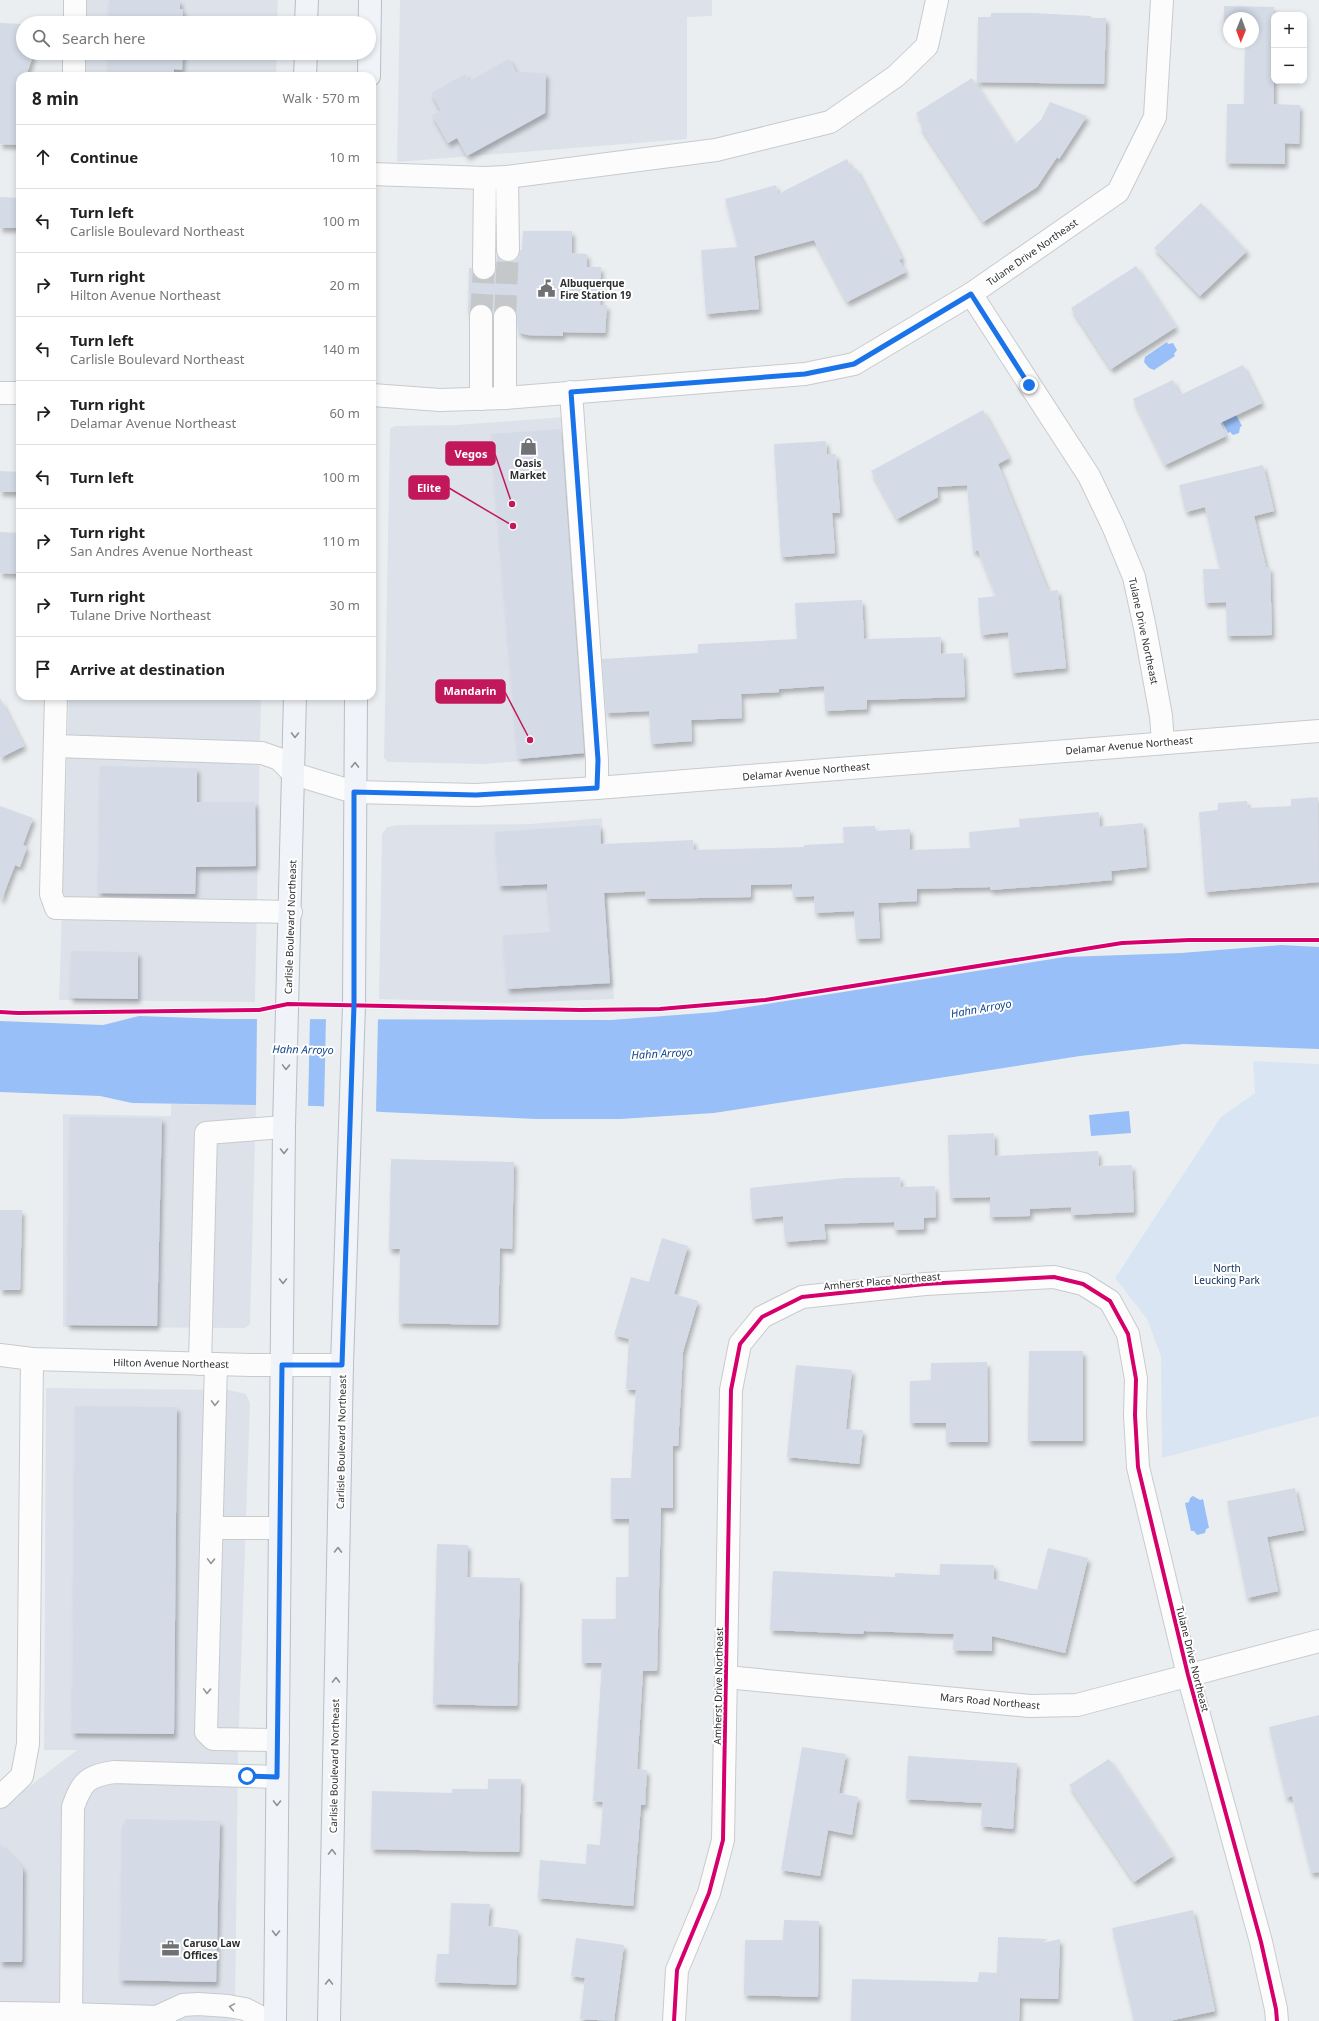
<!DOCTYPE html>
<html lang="en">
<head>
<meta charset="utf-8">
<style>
	:root { --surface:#fff; --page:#f6f6f6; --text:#222; --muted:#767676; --line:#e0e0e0 }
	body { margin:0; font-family:"Noto Sans",sans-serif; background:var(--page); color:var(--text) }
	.controls { position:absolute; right:12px; top:12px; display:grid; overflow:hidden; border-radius:8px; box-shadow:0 2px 6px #0003 }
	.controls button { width:36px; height:36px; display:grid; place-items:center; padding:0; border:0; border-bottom:1px solid var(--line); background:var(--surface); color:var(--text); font:20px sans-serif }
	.compass { position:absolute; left:1223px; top:12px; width:36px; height:36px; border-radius:50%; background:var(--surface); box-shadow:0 2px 6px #0003; rotate:181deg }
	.stop { position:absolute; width:12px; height:12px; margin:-9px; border:3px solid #1a73e8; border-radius:50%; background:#fff }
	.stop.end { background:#1a73e8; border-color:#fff; box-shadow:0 1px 4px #0008 }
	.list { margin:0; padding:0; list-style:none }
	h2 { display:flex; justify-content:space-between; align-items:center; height:52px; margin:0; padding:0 16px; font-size:17px }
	h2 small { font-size:13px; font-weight:400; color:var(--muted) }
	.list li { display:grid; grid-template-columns:26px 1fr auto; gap:12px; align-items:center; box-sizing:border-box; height:64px; padding:0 16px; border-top:1px solid var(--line) }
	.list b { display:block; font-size:15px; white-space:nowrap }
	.list p { margin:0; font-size:13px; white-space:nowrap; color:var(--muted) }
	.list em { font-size:13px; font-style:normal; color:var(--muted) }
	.icon { flex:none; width:22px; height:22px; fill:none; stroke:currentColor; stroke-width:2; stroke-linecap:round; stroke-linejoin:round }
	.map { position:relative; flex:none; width:1319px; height:2021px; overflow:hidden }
	.search { position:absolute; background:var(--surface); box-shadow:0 2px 6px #0003; left:16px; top:16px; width:360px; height:44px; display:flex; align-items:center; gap:10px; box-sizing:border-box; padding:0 14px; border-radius:22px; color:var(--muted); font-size:15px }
	.panel { position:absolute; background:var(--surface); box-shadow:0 2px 6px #0003; left:16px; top:72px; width:360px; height:628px; border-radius:12px }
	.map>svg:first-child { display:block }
	.built { fill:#dde2ea }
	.green { fill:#dae5f3 }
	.water { fill:#98bff7 }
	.pier { fill:#ebeef1 }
	.building { fill:#d4dbe6; filter:url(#shadow) }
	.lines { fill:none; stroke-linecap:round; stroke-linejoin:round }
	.minor-tunnel { stroke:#c5c8ca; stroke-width:22; stroke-dasharray:22 11; stroke-linecap:butt }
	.minor-casing { stroke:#c8cacc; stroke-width:24 }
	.major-casing { stroke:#b8bec6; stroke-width:24 }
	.minor { stroke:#fcfcfd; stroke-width:22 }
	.major { stroke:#f0f3f7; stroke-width:22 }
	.cycleway-casing { stroke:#fff; stroke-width:6 }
	.cycleway { stroke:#d6006c; stroke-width:4 }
	.oneway { stroke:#8e9094 }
	.oneway2 { stroke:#949596 }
	.route { stroke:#1a73e8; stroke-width:5 }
	.labels { text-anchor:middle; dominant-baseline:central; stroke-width:4; stroke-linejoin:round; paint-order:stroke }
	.street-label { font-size:10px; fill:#2c2e30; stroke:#fff }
	.poi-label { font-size:10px; font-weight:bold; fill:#2c2e30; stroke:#fff; text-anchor:start }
	.park-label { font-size:10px; fill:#082b5c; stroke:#fff }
	.water-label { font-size:11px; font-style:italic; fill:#13468c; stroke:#fff }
	.leader { fill:none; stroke:#c2185b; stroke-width:1.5 }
	.callout-dot { fill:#c2185b; stroke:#fff; stroke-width:1.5 }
	.callout { fill:#c2185b; stroke:#c2185b; stroke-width:1.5 }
	.callout-label { font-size:11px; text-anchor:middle; font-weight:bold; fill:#fff }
</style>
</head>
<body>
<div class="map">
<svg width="1319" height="2021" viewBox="0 0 1319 2021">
	<defs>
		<filter id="shadow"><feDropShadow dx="2.5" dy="4.5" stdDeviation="2" flood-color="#0004"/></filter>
	</defs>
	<rect width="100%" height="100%" fill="#ebeef1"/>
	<!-- built -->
	<g class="built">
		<path d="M83,0h195l-1,23h-195z"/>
		<path d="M400,0h312v16l-25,1v122l-290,23z"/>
		<path d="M82,53h195l-1,23h-195z"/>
		<path d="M564,417l27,339 -107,8 -96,-2 -4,-4 6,-330 5,-2 61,-1z"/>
		<path d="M69,696h192l-6,306 -196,-2z"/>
		<path d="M602,818l12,181 -107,4 -128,-4 3,-165 5,-7 11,-2 132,-1z"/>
		<path d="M171,1104l85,1 -6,219 -5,4 -182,-1v-213l108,2z"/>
		<path d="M46,1388l182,2 18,4 4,9 -12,351 -3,267h-235v-234l3,-3 14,12 60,-46h-33z"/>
	</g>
	<!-- green -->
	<path class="green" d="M1253,1061l66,3v352l-157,42 -1,-102 -14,-37 -32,-41 106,-161 34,-24z"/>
	<!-- water -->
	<g class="water">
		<path d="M1167,342l1,2 5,-1 4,7 -3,4 1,2 -21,14 -5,-2 -5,-6 1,-5z"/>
		<path d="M1230,404l12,22 -2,1 -1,6 -6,2 -3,-3 -2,1 -11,-22z"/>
		<path d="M1281,945l38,2v102l-135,-5 -104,12 -366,57 -94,6h-83l-155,-7 -64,-6 -186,-3 -32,-7 -100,-4v-71l103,4 36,-9 86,3 386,1 105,-8 349,-55 116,-4z"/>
		<path d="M1129,1111l2,22 -40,3 -2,-21z"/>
		<path d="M1193,1496l7,4 3,-1 6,29 -3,1 -1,4 -8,2 -3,-4h-3l-6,-28 4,-1 1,-4z"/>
	</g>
	<!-- pier -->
	<g class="pier">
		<path d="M378,1016l-2,97 -52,-4 2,-92z"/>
		<path d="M257,1017h53l-2,91 -52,-1z"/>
	</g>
	<!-- building -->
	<g class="building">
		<path d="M109,0h71v9h3v14h-75z"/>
		<path d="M1224,6l50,1v97l26,1 -1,39 -14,-1v21l-59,-1 1,-59h17l1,-62h8v-24h-24v18h-5z"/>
		<path d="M991,13h42l58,3v2h15l-2,66 -127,-2 1,-65h13z"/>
		<path d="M0,23l23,1v29h11l-8,23h-6v69l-20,-1z"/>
		<path d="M108,53h75l-1,17 -8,-1v7h-67z"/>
		<path d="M509,59l7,13 30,1 -1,40 -78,43 -10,-18 -9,5 -16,-28 9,-4 -10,-18 34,-19 4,7z"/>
		<path d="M972,78l43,66 26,-24 9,-18 37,14 -28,43 -2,-2 -20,30 -54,35 -63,-96 3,-2 -7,-11z"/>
		<path d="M847,159l5,11 4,-2 46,90 -3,2 7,12 -59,30 -33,-62 -60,16 5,53 -53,5 -5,-64 37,-3 -13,-48 51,-14 2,9z"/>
		<path d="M0,197l20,1v30h-20z"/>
		<path d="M1201,203l46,48 -47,45 -46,-48z"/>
		<path d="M523,231h49v22l15,1v13h14l-1,38h7l-2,28 -42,-1v4l-36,-1 -9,-3 -2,-21 -4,-5 -7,-1 -7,1 -5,8 -1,-5 -5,-4 -6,-1 -6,1 -5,4 -2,7 1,-48h3l1,6 5,5 6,1 6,-1 5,-5 1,-5 1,-15 5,7 6,1 6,-1 5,-5 1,-6h2z"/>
		<path d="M1136,266l40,61 -65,42 -40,-61z"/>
		<path d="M1243,365l19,38 -42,20 6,13 -61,29 -32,-66 40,-19 7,15z"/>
		<path d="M983,410l26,48 -11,6 50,127 10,-1 8,78 -54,5 -4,-41 -27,3 -3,-37 18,-2 -18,-46 -5,2 -6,-67 -30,2 1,10 -41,22 -26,-48z"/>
		<path d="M561,429l23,324 -66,6 -27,-325z"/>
		<path d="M826,441l1,13h9l4,59h-8l3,40 -54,4 -7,-113z"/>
		<path d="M1263,465l11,46 -20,5 12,51h4l2,68 -45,1 -1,-34 -21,1 -2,-34h17l-15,-62 -19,5 -7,-27z"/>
		<path d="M0,471l20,1v20h-20z"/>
		<path d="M0,532l20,1v41l-20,-1z"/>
		<path d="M862,600l2,39 77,-2v17l22,-1 2,44 -98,3v9l-42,2 -1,-25 -45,3v3l-38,2 1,24 -51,2 1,21 -41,3 -2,-33 -43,2 -4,-54 96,-6v-9l99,-5 -2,-36z"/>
		<path d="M0,698l24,48 -24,12z"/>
		<path d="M100,766l97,2v34h58l1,64 -60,1 -1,27 -97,-1z"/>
		<path d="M1318,797l1,85 -114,10 -6,-80 19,-2v-7l29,-2 1,7 43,-2v-7z"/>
		<path d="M0,806l33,12 -10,27 4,2 -7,20 -5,-2 -13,34h-2z"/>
		<path d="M1099,812l1,15 43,-4 4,44 -36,4 1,9 -53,5 -69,5v-3l-73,2v12l-39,2 2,35 -24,1 -2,-28 -39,2 -1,-17 -21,1 -1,-13 -41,1v12l-105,2 -1,-8 -41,2 6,90 -103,6 -4,-54 48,-3 -4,-48 -48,2 -4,-54 105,-7 1,19 92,-4 1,10 110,-3v-2l40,-2 -1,-16 32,-1v5l35,-2v21l60,-2 -1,-16 51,-5 -1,-8z"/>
		<path d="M71,951l67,1v47l-68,-1z"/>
		<path d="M70,1117l92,1 -5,208 -90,-1z"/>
		<path d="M994,1133l1,23 103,-5 1,15 33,-1 2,47 -63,3v-8l-41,2v7l-40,1v-20l-40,1 -2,-63z"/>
		<path d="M391,1159l123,3 -2,87 -12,-1 -2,77 -99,-2 1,-74h-11z"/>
		<path d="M900,1177l1,10 34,-1 1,31 -12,1v11l-30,1v-8l-70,2 2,15 -41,3 -2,-26 -31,3 -2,-31 95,-10z"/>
		<path d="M0,1210h22l-2,80h-20z"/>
		<path d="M662,1238l26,8 -14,48 24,7 -15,51 -5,94h-5v62h-12l-4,163h-14l-6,98 10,1 -2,35h-4l-8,101 -95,-8 2,-38 46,4 1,-20 13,1 3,-43 -10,-1 9,-138h-20v-44h34v-42h13v-58h-18v-41h20l5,-88 -10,-1 3,-50 -15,-4 17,-58 18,5z"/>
		<path d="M1029,1351h54v90h-55z"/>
		<path d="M987,1362l1,80h-42v-19h-36v-42l21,-1v-17z"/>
		<path d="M796,1365l56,5 -6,59 17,1 -4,34 -72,-7z"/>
		<path d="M75,1406l102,1 -3,327 -102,-1z"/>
		<path d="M1295,1488l9,42 -37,7 11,54 -31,7 -20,-97z"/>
		<path d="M437,1544l31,1 -1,32 53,1 -3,128 -84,-2z"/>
		<path d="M1048,1548l40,10 -23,95 -73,-17v15l-39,-1 1,-16 -90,-3 -1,3 -93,-4 3,-59 122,6v-4l45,2v-11l54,1v14l43,11z"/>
		<path d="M1319,1715v157l-8,1 -19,-77 -6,2 -17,-71z"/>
		<path d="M802,1747l44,7 -7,39 19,4 -6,38 -24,-5 -8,46 -39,-6z"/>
		<path d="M908,1756l109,7 -4,66 -32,-3 1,-23 -76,-4z"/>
		<path d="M1109,1759l64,97 -39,26 -65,-97z"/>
		<path d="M488,1779h33l-2,73 -148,-3 1,-58 80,2v-4h36z"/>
		<path d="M125,1819l95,2 -4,161 -96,-2 2,-155 3,-2z"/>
		<path d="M0,1844l23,24 -1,94h-22z"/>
		<path d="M451,1903l39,1 -2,22 30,4 -2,55 -81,-3 2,-28h12z"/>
		<path d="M1193,1910l22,101 -46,10h-35l-22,-93z"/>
		<path d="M784,1920l35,1 -1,76 -74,-2 1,-55h38z"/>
		<path d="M998,1937l49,2 -5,4 18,-4 -2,60 -38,-1 -1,23h-168l1,-42 126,3 1,-10 18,1z"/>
		<path d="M576,1938l48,7 -10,76 -34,-2 5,-41 -14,-2z"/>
	</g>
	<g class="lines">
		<!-- minor-tunnel -->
		<g class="minor-tunnel">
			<path d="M481,316l3,-48"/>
			<path d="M505,317l3,-67"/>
		</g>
		<defs>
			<g id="minor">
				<path d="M75,23v-23"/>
				<path d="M74,76v-23"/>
				<path d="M372,174l113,4 22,-1 209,-27 114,-28 66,-46 31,-30 10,-46"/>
				<path d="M507,177l1,73"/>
				<path d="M484,268l1,-90"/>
				<path d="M971,294l118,182 24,50 21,51 11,51 16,88 2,26"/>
				<path d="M481,316v83"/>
				<path d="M505,317v81"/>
				<path d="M571,392l26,368v28"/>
				<path d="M0,393h20"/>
				<path d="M372,395l68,5 65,-2 300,-24 49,-10 117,-70 147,-102 37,-75 7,-117"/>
				<path d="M56,696l-5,198 5,14 235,4"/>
				<path d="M55,746l207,7 17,6 15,15 60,18 122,3 121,-7 722,-57"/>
				<path d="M0,1355l32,4 219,6h91"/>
				<path d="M200,1364l6,-231 78,-6"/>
				<path d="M216,1364l-10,368 7,7 65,1"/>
				<path d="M212,1528h68"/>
				<path d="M726,1677l304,29 47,-1 242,-64"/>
				<path d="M0,1797l22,-21 6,-32 4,-385"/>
				<path d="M0,2013l71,1v7"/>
				<path d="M157,2017l26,-12 15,-1 30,2 17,3 23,12"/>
				<path d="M165,2021l-8,-4 -86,-3 2,-207c9,-25 14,-31 41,-35l163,5"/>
				<path d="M674,2021l3,-51 32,-77 14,-53 8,-450 9,-46 22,-27 40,-20 123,-13 129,-7 29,7 27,17 18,33 8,45 -1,36 3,52 50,208 73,267 15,67 1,12"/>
			</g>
			<g id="major">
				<path d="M306,23l1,-23"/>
				<path d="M305,76l1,-23"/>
				<path d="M369,76l1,-76"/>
				<path d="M275,2021l9,-894 11,-431"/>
				<path d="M329,2021l13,-656 12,-360 2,-309"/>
			</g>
		</defs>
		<!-- minor casing -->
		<use href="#minor" class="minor-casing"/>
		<!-- major casing -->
		<use href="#major" class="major-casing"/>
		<!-- minor -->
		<use href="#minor" class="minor"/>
		<!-- major -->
		<use href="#major" class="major"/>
		<defs>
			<g id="cycleway">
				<path d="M0,1012l18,1 241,-3 29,-6 293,6 79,-1 105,-9 357,-57 67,-3h130"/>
				<path d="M674,2021l3,-51 32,-77 14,-53 8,-450 9,-46 22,-27 40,-20 123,-13 129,-7 29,7 27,17 18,33 8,45 -1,36 3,52 50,208 73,267 15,67 1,12"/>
			</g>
		</defs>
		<!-- cycleway casing -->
		<use href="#cycleway" class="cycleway-casing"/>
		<!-- cycleway -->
		<use href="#cycleway" class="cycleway"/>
	</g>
	<!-- one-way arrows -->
	<defs><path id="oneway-chevron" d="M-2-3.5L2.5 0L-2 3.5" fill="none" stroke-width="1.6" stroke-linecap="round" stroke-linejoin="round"/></defs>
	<g class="oneway">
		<use href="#oneway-chevron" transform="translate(295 735) rotate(91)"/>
		<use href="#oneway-chevron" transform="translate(355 765) rotate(-89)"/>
		<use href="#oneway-chevron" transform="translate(286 1067) rotate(92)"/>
		<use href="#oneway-chevron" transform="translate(284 1151) rotate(90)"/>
		<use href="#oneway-chevron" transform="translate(283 1281) rotate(90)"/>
		<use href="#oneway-chevron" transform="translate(338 1550) rotate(-89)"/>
		<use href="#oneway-chevron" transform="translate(336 1680) rotate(-89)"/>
		<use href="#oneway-chevron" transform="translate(277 1803) rotate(91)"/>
		<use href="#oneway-chevron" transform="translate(332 1852) rotate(-89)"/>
		<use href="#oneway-chevron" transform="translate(276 1933) rotate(91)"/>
		<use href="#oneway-chevron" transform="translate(329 1982) rotate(-89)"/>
	</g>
	<g class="oneway2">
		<use href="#oneway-chevron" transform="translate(215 1403) rotate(91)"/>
		<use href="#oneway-chevron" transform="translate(211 1561) rotate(92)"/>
		<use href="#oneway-chevron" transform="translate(207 1691) rotate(92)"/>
		<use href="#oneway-chevron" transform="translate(232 2007) rotate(-170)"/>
	</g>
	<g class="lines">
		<!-- route -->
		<path class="route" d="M247,1776l30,1 5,-412h60l12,-360v-213l122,3 121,-7 1,-28 -27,-368 234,-18 49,-10 117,-70 58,91"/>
	</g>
	<!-- icons -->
	<defs>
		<symbol id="civic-bare" viewBox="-9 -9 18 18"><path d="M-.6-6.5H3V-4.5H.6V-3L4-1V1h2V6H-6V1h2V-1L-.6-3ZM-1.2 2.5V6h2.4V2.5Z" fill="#6f7174" stroke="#fff" stroke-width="2.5" paint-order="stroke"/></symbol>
		<symbol id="shop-bare" viewBox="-9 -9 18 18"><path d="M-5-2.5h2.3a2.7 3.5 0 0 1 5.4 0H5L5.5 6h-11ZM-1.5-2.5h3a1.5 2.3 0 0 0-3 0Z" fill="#6f7174" stroke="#fff" stroke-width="2.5" paint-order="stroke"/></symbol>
		<symbol id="office-bare" viewBox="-9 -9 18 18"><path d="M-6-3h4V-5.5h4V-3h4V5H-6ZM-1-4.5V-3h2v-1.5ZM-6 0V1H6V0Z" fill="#6f7174" stroke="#fff" stroke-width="2.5" paint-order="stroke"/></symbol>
	</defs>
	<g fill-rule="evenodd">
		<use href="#civic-bare" x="534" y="276" width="25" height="25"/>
		<use href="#shop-bare" x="516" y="434" width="25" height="25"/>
		<use href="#office-bare" x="158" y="1936" width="25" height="25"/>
	</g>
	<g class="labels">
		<!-- street labels -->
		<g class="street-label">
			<text transform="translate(1032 252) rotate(-35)">Tulane Drive Northeast</text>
			<text transform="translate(1144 631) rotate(78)">Tulane Drive Northeast</text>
			<text transform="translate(1129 745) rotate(-5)">Delamar Avenue Northeast</text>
			<text transform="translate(806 771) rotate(-5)">Delamar Avenue Northeast</text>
			<text transform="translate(290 927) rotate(-88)">Carlisle Boulevard Northeast</text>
			<text transform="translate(882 1281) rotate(-5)">Amherst Place Northeast</text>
			<text transform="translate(171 1363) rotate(1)">Hilton Avenue Northeast</text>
			<text transform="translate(341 1442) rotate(-89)">Carlisle Boulevard Northeast</text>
			<text transform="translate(1193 1659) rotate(76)">Tulane Drive Northeast</text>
			<text transform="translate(718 1686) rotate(-89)">Amherst Drive Northeast</text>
			<text transform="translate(990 1701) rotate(5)">Mars Road Northeast</text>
			<text transform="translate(334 1766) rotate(-89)">Carlisle Boulevard Northeast</text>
		</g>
		<!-- poi labels -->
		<g class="poi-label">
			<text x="560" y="283">Albuquerque<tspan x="560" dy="12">Fire Station 19</tspan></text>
			<text x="528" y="463" text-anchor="middle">Oasis<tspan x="528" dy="12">Market</tspan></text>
			<text x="183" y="1943">Caruso Law<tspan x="183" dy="12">Offices</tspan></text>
		</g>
		<!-- park labels -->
		<g class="park-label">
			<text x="1227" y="1268">North<tspan x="1227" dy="12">Leucking Park</tspan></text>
		</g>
		<!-- water labels -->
		<g class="water-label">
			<text transform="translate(981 1008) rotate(-10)">Hahn Arroyo</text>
			<text transform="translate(303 1049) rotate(1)">Hahn Arroyo</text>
			<text transform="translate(662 1053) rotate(-3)">Hahn Arroyo</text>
		</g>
	</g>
	<!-- callouts -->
	<path class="leader" d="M512 504L495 454M513 526L449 488M530 740L505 692"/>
	<g class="callout-dot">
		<circle cx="512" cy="504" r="4"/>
		<circle cx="513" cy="526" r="4"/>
		<circle cx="530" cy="740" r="4"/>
	</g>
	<g class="callout">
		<rect x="446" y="442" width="49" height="23" rx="4"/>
		<rect x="409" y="476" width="40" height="23" rx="4"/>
		<rect x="436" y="680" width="69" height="23" rx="4"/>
	</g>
	<g class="callout-label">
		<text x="471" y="458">Vegos</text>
		<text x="429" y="492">Elite</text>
		<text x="470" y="695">Mandarin</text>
	</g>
</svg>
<div class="controls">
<button>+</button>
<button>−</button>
</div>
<svg class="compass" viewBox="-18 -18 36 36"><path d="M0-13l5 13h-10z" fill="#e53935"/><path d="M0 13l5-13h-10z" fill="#767676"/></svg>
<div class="stop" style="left:247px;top:1776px"></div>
<div class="stop end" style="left:1029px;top:385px"></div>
<div class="search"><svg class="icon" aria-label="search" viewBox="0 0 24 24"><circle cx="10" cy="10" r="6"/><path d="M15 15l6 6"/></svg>Search here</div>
<section class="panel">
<h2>8 min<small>Walk · 570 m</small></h2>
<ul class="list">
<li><svg class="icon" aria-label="ahead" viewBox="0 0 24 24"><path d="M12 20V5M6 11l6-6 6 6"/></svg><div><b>Continue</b></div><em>10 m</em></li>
<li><svg class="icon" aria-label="left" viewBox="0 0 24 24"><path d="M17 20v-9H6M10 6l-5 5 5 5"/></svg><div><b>Turn left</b><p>Carlisle Boulevard Northeast</p></div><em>100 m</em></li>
<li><svg class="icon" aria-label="right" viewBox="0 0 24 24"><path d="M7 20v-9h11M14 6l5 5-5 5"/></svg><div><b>Turn right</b><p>Hilton Avenue Northeast</p></div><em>20 m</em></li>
<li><svg class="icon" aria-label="left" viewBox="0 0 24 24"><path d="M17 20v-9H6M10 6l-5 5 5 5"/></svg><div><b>Turn left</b><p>Carlisle Boulevard Northeast</p></div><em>140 m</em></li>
<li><svg class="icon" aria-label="right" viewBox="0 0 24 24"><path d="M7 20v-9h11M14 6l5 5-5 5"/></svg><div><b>Turn right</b><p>Delamar Avenue Northeast</p></div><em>60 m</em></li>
<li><svg class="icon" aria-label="left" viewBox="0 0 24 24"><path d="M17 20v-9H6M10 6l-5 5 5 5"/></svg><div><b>Turn left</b></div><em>100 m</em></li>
<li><svg class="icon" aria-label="right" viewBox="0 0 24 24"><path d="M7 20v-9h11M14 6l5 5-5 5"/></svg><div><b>Turn right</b><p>San Andres Avenue Northeast</p></div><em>110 m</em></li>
<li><svg class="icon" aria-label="right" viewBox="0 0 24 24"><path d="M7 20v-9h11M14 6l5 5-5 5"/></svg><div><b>Turn right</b><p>Tulane Drive Northeast</p></div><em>30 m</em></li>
<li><svg class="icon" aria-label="arrive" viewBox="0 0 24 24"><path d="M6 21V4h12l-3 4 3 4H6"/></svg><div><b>Arrive at destination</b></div></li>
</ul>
</section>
</div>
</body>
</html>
